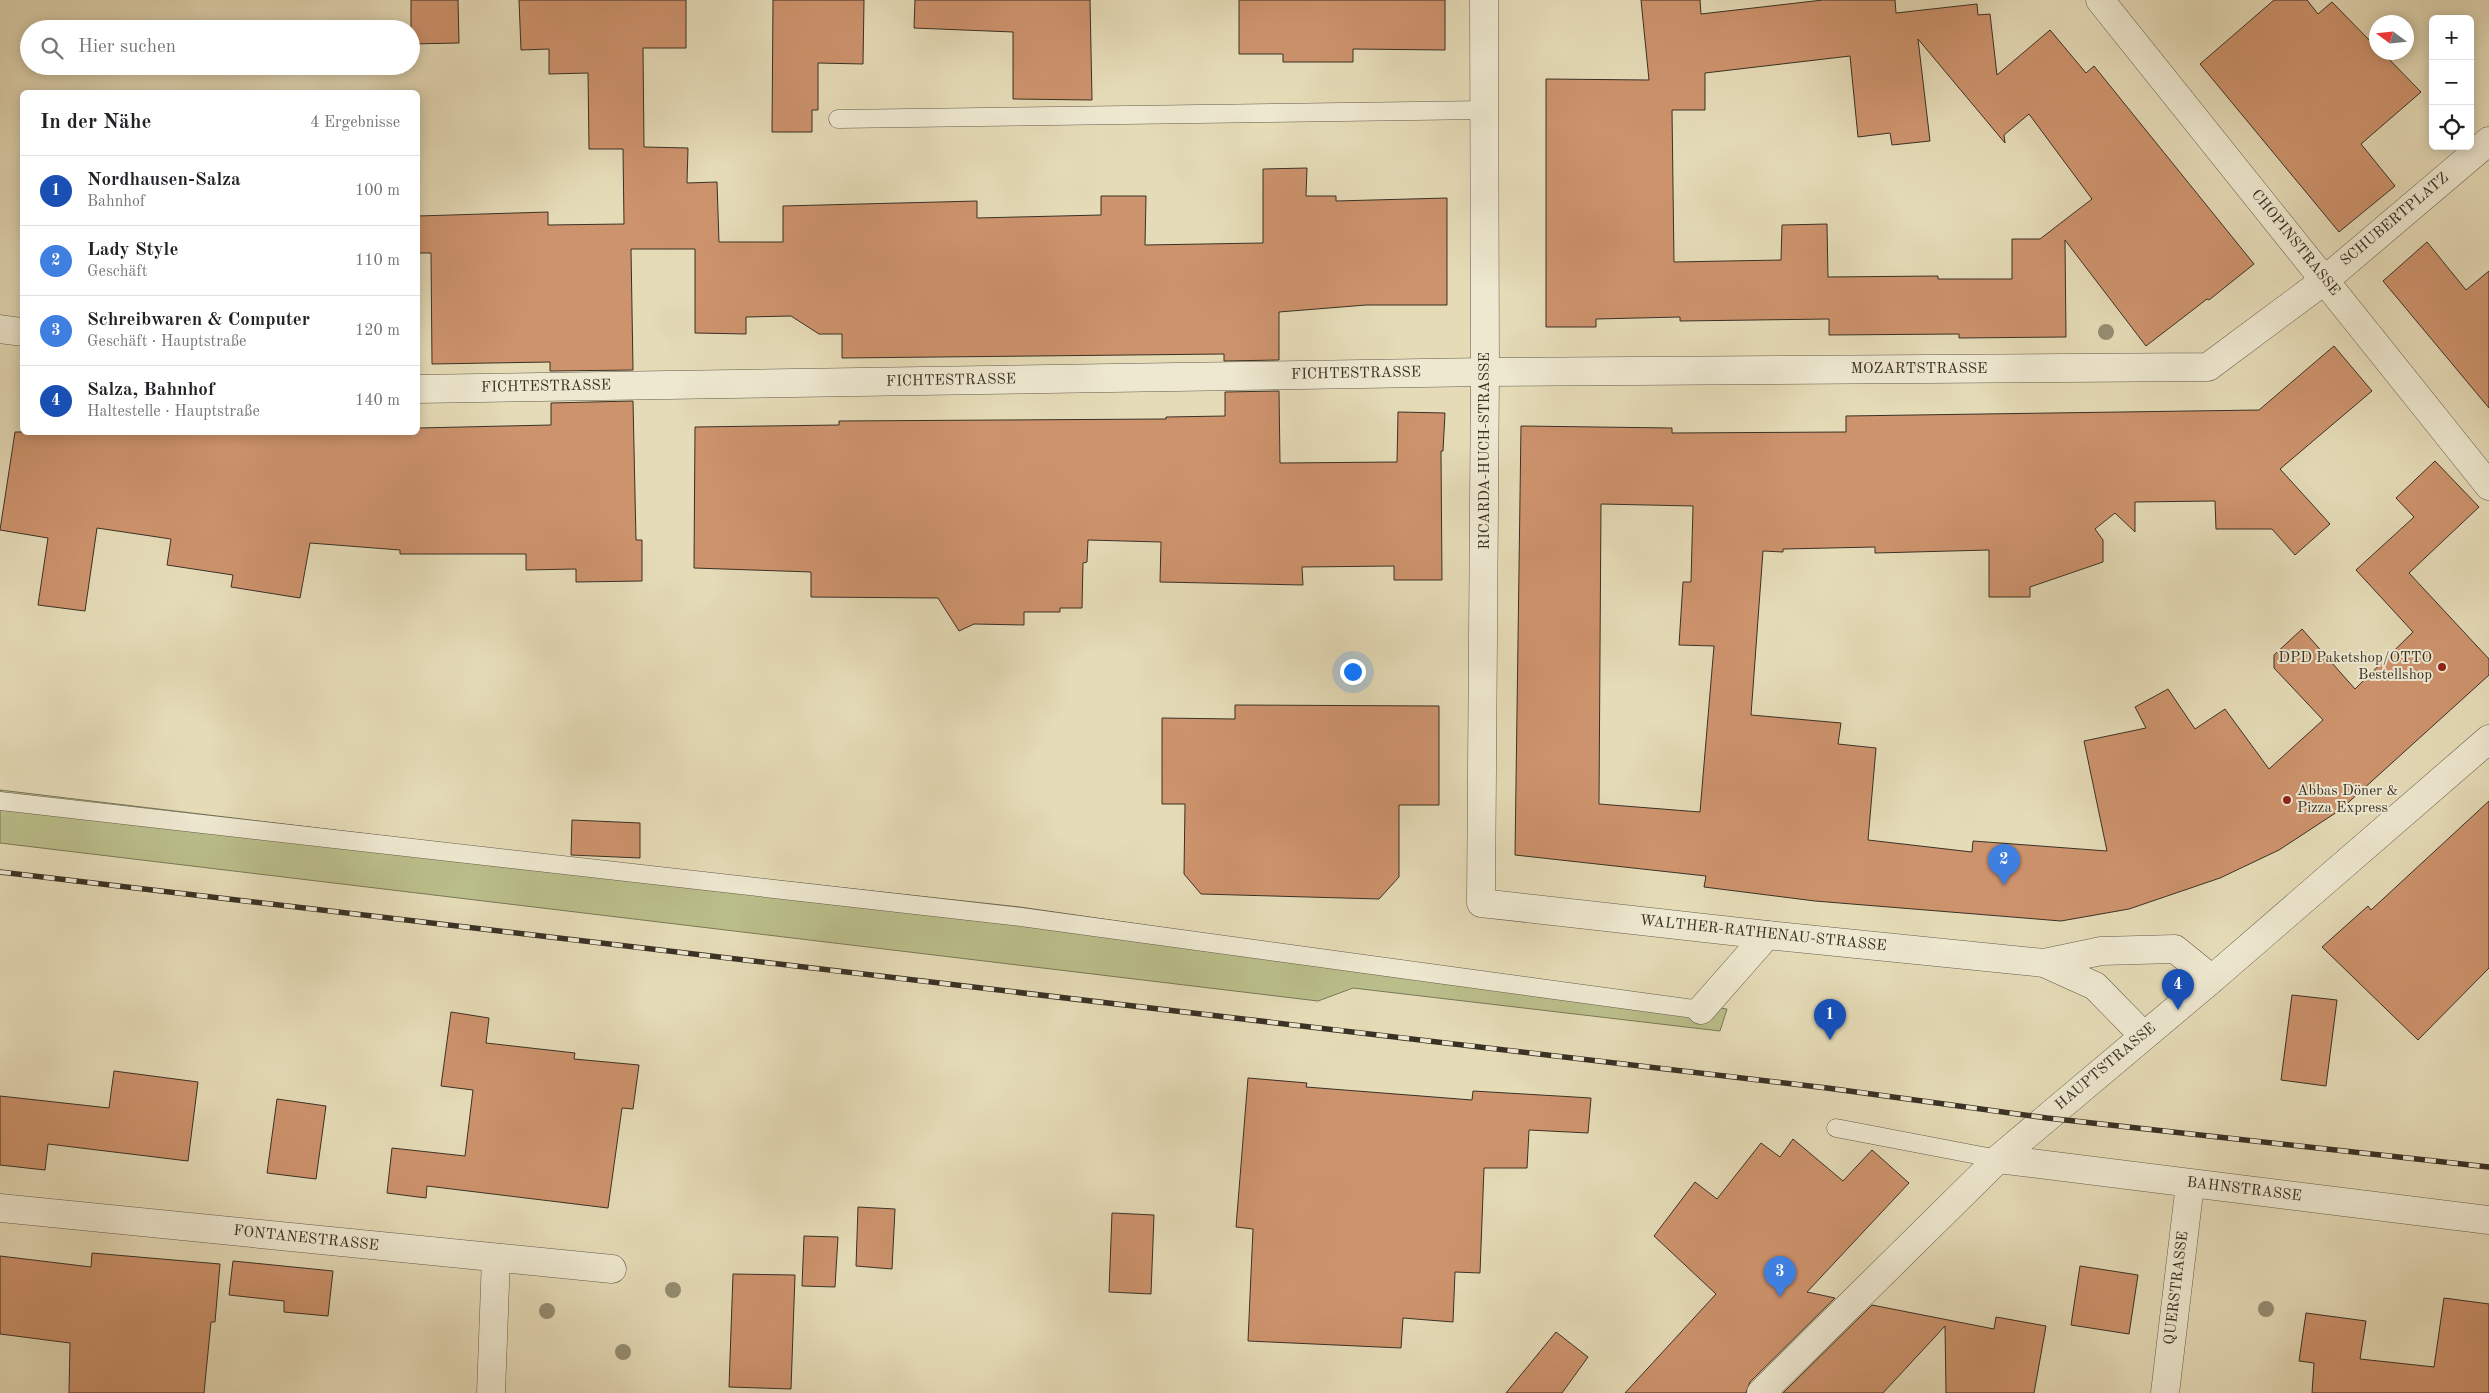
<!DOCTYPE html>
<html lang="de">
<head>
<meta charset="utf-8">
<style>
	:root { --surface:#fff; --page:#f6f6f6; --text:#202124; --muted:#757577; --line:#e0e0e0; --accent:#1a73e8 }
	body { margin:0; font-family:"Old Standard TT",serif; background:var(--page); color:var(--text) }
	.controls { position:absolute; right:15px; top:15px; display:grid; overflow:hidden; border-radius:8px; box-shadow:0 2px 12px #0003 }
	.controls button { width:45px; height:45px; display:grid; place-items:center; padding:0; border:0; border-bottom:1px solid var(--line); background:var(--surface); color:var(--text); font:25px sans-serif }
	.compass { position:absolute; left:2369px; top:15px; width:45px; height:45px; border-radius:50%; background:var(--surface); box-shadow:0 2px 12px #0003; rotate:285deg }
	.you { position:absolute; left:1352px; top:671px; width:18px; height:18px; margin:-12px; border:4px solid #fff; border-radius:50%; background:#1a73e8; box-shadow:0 0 0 8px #1a73e833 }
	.badge { display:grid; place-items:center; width:32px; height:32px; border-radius:50%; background:var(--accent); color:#fff; font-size:16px; font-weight:700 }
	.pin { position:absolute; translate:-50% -41px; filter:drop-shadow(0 1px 2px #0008) }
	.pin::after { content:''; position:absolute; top:26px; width:18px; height:15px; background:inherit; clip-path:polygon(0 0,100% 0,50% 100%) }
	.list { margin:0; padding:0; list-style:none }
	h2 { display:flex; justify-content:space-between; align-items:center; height:65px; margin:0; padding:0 20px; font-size:21px }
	h2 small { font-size:16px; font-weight:400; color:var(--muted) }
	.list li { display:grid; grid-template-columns:32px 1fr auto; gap:15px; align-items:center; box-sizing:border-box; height:70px; padding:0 20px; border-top:1px solid var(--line) }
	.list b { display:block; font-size:19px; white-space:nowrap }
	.list p { margin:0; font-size:16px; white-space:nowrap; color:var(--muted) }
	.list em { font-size:16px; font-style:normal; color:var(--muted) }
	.icon { flex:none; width:28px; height:28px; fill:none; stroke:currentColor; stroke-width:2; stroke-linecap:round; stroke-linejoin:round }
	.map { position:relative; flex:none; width:2489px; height:1393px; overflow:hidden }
	.search { position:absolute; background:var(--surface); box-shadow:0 2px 12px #0003; left:20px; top:20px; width:400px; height:55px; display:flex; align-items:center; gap:12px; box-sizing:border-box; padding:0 18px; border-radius:28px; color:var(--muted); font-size:19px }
	.panel { position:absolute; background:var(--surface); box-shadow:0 2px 12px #0003; left:20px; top:90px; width:400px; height:345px; border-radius:8px }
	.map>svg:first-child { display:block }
	.green { fill:#babe8a; stroke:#7a7858 }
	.building { fill:#cd936d; stroke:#3a3125; fill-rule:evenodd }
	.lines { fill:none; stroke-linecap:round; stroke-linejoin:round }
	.service-casing { stroke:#655c4a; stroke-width:19 }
	.minor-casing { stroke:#655c4a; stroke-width:29 }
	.tertiary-casing { stroke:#655c4a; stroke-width:29 }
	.service { stroke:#eee8d0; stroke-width:18 }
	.minor { stroke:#eee8d0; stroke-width:28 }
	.tertiary { stroke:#eee8d0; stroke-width:28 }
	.rail-casing { stroke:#3a3125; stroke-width:5.5 }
	.rail { stroke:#eee8d0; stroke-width:4; stroke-dasharray:11; stroke-linecap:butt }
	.tree { fill:#958d72 }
	.poi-dot { fill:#8f2418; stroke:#eee8d0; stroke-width:2 }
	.labels { text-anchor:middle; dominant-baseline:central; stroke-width:4; stroke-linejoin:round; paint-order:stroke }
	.street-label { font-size:15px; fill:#3a3125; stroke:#eee8d0 }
	.poi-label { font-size:15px; fill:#3a3125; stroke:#eee8d0; text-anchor:end }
</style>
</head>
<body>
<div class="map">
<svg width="2489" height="1393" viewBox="0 0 2489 1393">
	<rect width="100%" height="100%" fill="#e5dbb7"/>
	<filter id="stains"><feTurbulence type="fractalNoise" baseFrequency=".004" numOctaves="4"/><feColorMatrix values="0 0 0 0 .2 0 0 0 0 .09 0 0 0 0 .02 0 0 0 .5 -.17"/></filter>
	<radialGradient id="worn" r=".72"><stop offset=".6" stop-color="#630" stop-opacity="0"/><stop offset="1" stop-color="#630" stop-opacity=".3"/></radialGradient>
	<!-- green -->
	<path class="green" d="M0,790l559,67 461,50 707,102 -7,22 -367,-43 -35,13 -1318,-158z"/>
	<!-- building -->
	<g class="building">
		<path d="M411,0h47l1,43 -48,1z"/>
		<path d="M519,0h167v48h-43l1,99 44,1 -1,35 30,-1 2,60h64v-36l194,-5v17l124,-3v-19h45l-1,49 118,-2v-74l44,-1 -1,28h30v5l111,-3v107h-81l-87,7v48l-55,1v-7l-382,4v-24h-23l-28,-18 -45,1v17l-51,-1v-84h-64l2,121 -83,1v-9l-118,2 -1,-111h-13v-37l130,-4v13l76,-1 -1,-75h-34l-1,-76 -39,1v-25l-28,1z"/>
		<path d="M773,0h91l-1,64 -45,-1v47h-6v22h-40z"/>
		<path d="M915,0h175l2,100 -79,-1v-67l-99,-4z"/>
		<path d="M1239,0h206v50l-92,-1v13h-70v-8h-44z"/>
		<path d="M1641,0h59l1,14 122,-14h72l1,13 81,-9 1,11 12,-1 7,61 53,-45 36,43 8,-7 160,198 -45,36 -2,-1 -61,47 -81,-106 1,97 -107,1v-4l-130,1v-16l-149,2v-4l-84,2v8h-50v-248l103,1zM1918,39l87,104 -1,-8 25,-21 63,85 -52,40h-28v40h-74v-3l-110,1 -1,-53 -45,1 -1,35 -107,2 -2,-152h33v-37l145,-17 8,81 32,-4 2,12 38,-4z"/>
		<path d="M2274,0h33l11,14 14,-12 44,45v5h6l39,40 -60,52 34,42 -56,46 -139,-168z"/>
		<path d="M2427,242l39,48 23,-19v137l-106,-127z"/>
		<path d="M2334,346l38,45 -92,78 50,55 -35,31 -23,-26h-56l-1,-28 -80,1v30l-20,-19 -20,16 8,11v22l-73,25v10h-41v-47l-114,3v-6l-92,2v3l-20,-1 -12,164 90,8 -3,21 38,4 -8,92 104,12 1,-11 134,10 -23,-110 62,-13 -11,-21 33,-18 27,40 30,-20 44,60 54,-49 -49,-52v-13l28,-26 53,60 58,-57 -57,-62 58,-53 -18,-19 39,-37 44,46 -70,66 80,86v16l-149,135 -61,40 -59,28 -91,31 -68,12 -246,-20 -111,-14 2,-11 -191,-21 6,-429 151,2v5l174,-1v-16l413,-6zM1601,504l92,2 -2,76h-8l-4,63 35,1 -14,166 -101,-8z"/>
		<path d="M1279,391l1,72 117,-1 1,-50 47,1 -2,38h-2l1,129h-48v-14l-92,1 1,18 -143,-3 1,-40 -73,-2 -1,22 -4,1 -1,45h-22v4h-36v13l-50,-1 -15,7 -21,-33 -127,-1v-25l-117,-4 1,-141 144,-2v-4l327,-2v-2l59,-1v-24z"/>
		<path d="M633,401l3,139h6v41l-66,1v-13l-50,1v-16h-126v-4l-90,-7 -10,55 -69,-11 2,-12 -66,-10 4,-26 -74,-11 -12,83 -47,-6 10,-67 -48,-8 15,-98h403v-4l133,-3v-22z"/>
		<path d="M1235,705l204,1v99h-40v72l-20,22 -178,-5 -17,-20 1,-70h-23v-86l73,1z"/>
		<path d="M2489,801v167l-71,72 -96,-93 46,-41 3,4z"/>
		<path d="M572,820l68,3v35l-69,-3z"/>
		<path d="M2292,995l45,5 -11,86 -45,-6z"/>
		<path d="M451,1012l38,6 -3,25 89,10 -1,6 65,6 -6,44 -11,-1 -14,100 -181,-22 -1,12 -39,-5 5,-45 73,8 8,-66 -32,-4z"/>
		<path d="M114,1071l84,11 -10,79 -140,-17 -3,26 -45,-5v-69l109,12z"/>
		<path d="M1248,1078l59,5 -1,4 166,13 1,-9 118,7 -3,35 -59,-3 -2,38h-43l-4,105 -25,-1 -2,50 -50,-4 -2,30 -153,-7 5,-112 -17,-2z"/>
		<path d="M277,1099l49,7 -10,73 -49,-6z"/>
		<path d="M1793,1139l50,42 29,-31 37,33 -102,109 28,6 -85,84 -4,11h-121l91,-99 -62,-58 41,-54 22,17 44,-56 19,14z"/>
		<path d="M858,1207l37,2 -3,60 -36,-3z"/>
		<path d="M1112,1213l42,2 -3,79 -42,-2z"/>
		<path d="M804,1236l34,1 -3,50 -33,-1z"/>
		<path d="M92,1253l128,11 -5,58h-4l-7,71h-135l1,-50 -70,-9v-78l91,11z"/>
		<path d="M233,1261l100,10 -5,45 -44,-4v-11l-55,-6z"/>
		<path d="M2080,1266l58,9 -9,59 -58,-9z"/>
		<path d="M733,1274l62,1 -4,114 -62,-2z"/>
		<path d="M2444,1298l45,6v89h-177l2,-30 -15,-2 7,-48 60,8 -6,38 74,8z"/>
		<path d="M1872,1305l122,24 2,-12 50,9 -12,67h-88l-1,-67 -62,67h-100z"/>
		<path d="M1556,1332l32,25 -26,36h-56z"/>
	</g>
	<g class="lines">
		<defs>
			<g id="service">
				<path d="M838,119l648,-9"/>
				<path d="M0,801l1021,116 680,93"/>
				<path d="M1836,1128l162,31"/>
			</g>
			<g id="minor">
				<path d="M1484,0l1,372 -4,531 286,32 277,28 57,-12 74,-2 37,30"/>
				<path d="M2100,0l389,486"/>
				<path d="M0,329l22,3"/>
				<path d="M418,389l1067,-17 723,-5 117,-87 164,-139"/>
				<path d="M2044,963l51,23 48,49"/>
				<path d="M1701,1010l66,-75"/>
				<path d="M1998,1159l491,61"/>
				<path d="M0,1208l612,61"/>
				<path d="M491,1393l5,-135"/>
				<path d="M2165,1393l25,-209"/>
			</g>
			<path id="tertiary" d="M1761,1393l237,-234 214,-180 277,-240"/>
		</defs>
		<!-- service casing -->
		<use href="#service" class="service-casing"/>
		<!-- minor casing -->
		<use href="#minor" class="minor-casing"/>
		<!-- tertiary casing -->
		<use href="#tertiary" class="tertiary-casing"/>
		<!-- service -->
		<use href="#service" class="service"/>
		<!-- minor -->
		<use href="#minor" class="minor"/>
		<!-- tertiary -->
		<use href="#tertiary" class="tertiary"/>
		<defs>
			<path id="rail" d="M0,872l1827,216 220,30 442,49"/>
		</defs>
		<!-- rail casing -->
		<use href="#rail" class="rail-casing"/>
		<!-- rail -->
		<use href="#rail" class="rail"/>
	</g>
	<!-- trees -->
	<g class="tree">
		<circle cx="2106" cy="332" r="8"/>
		<circle cx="673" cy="1290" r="8"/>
		<circle cx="2266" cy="1309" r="8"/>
		<circle cx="547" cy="1311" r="8"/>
		<circle cx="623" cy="1352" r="8"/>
	</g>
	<!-- markers -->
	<g class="poi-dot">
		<circle cx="2442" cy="667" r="5"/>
		<circle cx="2287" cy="800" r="5"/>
	</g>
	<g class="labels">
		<!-- street labels -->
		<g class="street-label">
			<text transform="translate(2395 220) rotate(-40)">SCHUBERTPLATZ</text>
			<text transform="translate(2295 243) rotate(51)">CHOPINSTRASSE</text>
			<text x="1919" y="369">MOZARTSTRASSE</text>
			<text transform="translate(1356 374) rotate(-1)">FICHTESTRASSE</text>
			<text transform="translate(951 381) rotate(-1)">FICHTESTRASSE</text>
			<text transform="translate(546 387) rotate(-1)">FICHTESTRASSE</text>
			<text transform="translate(1485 451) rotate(-90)">RICARDA-HUCH-STRASSE</text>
			<text transform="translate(1763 934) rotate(6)">WALTHER-RATHENAU-STRASSE</text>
			<text transform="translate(2106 1067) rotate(-40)">HAUPTSTRASSE</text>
			<text transform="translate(2244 1190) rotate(7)">BAHNSTRASSE</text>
			<text transform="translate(306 1239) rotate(6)">FONTANESTRASSE</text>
			<text transform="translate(2177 1288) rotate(-83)">QUERSTRASSE</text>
		</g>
		<!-- poi labels -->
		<g class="poi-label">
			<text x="2432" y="658">DPD Paketshop/OTTO<tspan x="2432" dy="17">Bestellshop</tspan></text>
			<text x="2297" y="791" text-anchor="start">Abbas Döner &amp;<tspan x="2297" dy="17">Pizza Express</tspan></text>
		</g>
	</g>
	<rect width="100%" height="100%" filter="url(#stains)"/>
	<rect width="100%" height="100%" fill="url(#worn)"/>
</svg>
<div class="controls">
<button>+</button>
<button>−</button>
<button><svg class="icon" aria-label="locate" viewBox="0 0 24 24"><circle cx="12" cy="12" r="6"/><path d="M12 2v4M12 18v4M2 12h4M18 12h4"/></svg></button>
</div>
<svg class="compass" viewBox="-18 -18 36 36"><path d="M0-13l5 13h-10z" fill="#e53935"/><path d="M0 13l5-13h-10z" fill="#757577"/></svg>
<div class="you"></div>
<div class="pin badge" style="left:1830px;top:1040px;background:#1a4fb4">1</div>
<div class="pin badge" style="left:2004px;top:885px;background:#3f7fe0">2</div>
<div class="pin badge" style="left:1780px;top:1297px;background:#3f7fe0">3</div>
<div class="pin badge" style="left:2178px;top:1010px;background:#1a4fb4">4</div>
<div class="search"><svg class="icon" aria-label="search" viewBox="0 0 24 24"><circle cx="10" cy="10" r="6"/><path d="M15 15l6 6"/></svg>Hier suchen</div>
<section class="panel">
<h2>In der Nähe<small>4 Ergebnisse</small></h2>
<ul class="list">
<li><span class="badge" style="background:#1a4fb4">1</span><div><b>Nordhausen-Salza</b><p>Bahnhof</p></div><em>100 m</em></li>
<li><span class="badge" style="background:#3f7fe0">2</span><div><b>Lady Style</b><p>Geschäft</p></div><em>110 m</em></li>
<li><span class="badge" style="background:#3f7fe0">3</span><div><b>Schreibwaren &amp; Computer</b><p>Geschäft · Hauptstraße</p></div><em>120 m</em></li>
<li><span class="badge" style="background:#1a4fb4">4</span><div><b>Salza, Bahnhof</b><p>Haltestelle · Hauptstraße</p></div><em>140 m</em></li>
</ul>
</section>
</div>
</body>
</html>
